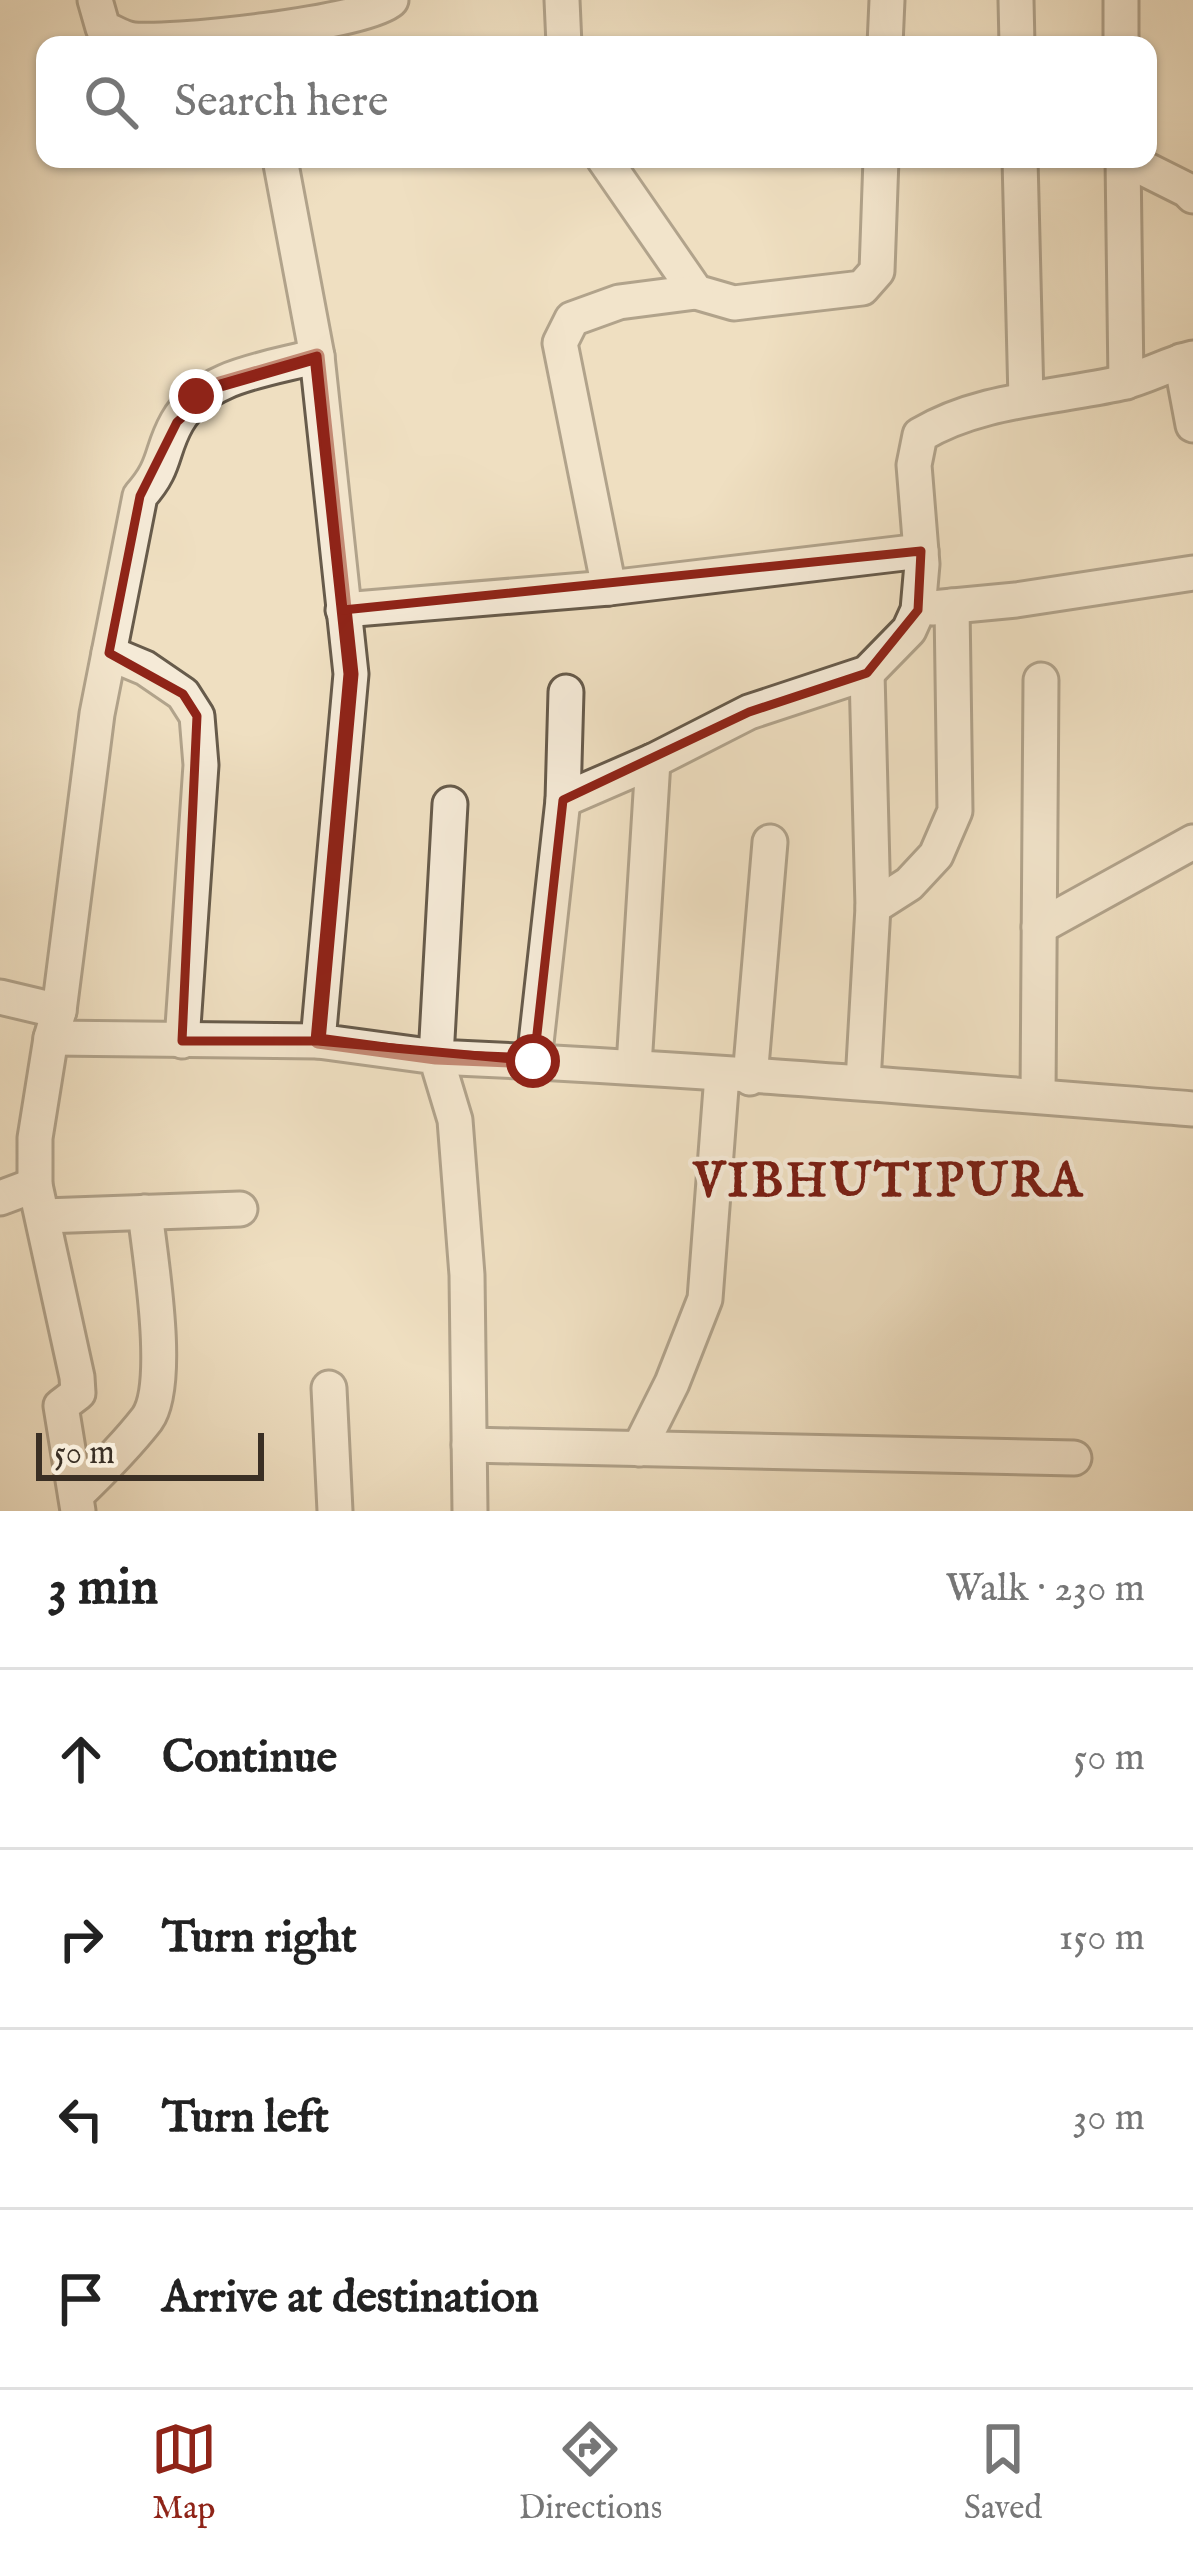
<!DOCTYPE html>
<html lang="en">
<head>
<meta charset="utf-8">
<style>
	:root { --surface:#fff; --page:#f6f6f6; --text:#222; --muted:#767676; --line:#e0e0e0; --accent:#8f2418 }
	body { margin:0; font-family:"IM FELL English",serif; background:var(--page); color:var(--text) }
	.scale { position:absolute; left:36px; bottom:30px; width:228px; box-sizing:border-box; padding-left:12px; border:6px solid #3a2f24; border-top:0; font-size:33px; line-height:42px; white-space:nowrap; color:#3a2f24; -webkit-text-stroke:9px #f5ead7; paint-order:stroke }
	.stop { position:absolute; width:36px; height:36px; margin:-27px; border:9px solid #8f2418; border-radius:50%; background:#fff }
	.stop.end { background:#8f2418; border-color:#fff; box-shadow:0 3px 12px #0008 }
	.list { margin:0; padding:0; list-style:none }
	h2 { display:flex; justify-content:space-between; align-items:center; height:156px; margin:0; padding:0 48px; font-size:51px }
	h2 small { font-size:39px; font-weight:400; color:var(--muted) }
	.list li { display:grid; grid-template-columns:78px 1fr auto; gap:36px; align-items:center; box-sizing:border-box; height:180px; padding:0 48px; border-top:3px solid var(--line) }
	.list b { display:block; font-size:45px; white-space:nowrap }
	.list em { font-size:39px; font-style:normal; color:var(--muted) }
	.icon { flex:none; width:66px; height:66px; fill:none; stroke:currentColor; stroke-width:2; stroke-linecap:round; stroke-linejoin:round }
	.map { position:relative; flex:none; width:1193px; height:1511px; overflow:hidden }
	.search { position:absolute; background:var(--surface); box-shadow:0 3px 9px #0004; left:36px; right:36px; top:36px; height:132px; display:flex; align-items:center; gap:30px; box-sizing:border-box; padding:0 42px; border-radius:24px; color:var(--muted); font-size:45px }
	.sheet { height:876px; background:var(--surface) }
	nav { display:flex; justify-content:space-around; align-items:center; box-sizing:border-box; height:168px; border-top:3px solid var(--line); background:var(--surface); font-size:33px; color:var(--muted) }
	nav a { display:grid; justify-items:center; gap:6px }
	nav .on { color:var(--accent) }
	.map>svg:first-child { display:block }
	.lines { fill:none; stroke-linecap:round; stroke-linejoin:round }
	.street-casing { stroke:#675b4b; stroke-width:39 }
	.street { stroke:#f5ead7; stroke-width:33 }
	.route { stroke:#8f2418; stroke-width:15 }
	.marked { fill:none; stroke:#8f2418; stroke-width:9; stroke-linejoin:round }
	.labels { text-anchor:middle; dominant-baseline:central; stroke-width:9; stroke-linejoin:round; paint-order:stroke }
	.district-label { font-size:48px; font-weight:bold; letter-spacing:3px; fill:#7a1f14; stroke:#f5ead7 }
</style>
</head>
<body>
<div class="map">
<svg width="1193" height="1511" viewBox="0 0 1193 1511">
	<rect width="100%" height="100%" fill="#efdfc1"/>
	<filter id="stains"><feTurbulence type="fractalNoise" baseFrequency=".00167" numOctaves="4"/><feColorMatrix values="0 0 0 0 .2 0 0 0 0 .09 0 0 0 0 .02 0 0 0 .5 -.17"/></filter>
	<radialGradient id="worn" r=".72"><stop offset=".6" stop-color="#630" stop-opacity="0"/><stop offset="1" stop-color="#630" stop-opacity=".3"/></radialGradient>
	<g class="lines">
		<defs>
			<g id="street">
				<path d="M95,0l8,28c8,3 17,9 26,11 32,7 245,-17 262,-39"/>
				<path d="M562,0l2,45"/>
				<path d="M1016,0l1,45"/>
				<path d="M1121,0v45"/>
				<path d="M885,45l2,-45"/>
				<path d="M280,159l37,197 34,318 -33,367 118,16 19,63 12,155 3,236"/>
				<path d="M604,159l92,133 38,11 128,-15 15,-17 4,-112"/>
				<path d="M1020,159l6,240"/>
				<path d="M1123,159l3,223"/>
				<path d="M1125,159l62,31 6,6"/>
				<path d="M1181,361l12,64"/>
				<path d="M609,588l-49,-245 12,-24 47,-17 77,-10"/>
				<path d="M932,608l84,-8 177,-27"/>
				<path d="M343,610l266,-22 312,-37"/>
				<path d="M109,653l36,15 38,26 14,22 4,49 -19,276"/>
				<path d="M563,800l90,-39 96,-49 118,-39 42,-43 9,-20 4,-46 -8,-99 6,-30c60,-36 134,-37 201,-52 25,-6 47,-19 72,-25"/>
				<path d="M450,804l-14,253c253,11 505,32 757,52"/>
				<path d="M873,907l36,-23 27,-29 19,-44 -3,-205"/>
				<path d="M1039,927l154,-85"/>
				<path d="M0,997l59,14"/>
				<path d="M51,1038l267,3"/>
				<path d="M534,1061l29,-261 3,-108"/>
				<path d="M634,1066l19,-305"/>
				<path d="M750,1078l20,-236"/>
				<path d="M863,1082l10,-175 -6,-234"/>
				<path d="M1038,1096l3,-416"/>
				<path d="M0,1198l35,-13"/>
				<path d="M44,1216l196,-7"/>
				<path d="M329,1388l6,123"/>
				<path d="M469,1445l605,13"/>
				<path d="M639,1449l33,-66 33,-84 17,-224"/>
				<path d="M76,1495c25,-24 50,-49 71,-76 25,-35 3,-162 -2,-207"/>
				<path d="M78,1511l-17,-105 17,-13 -1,-16 -42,-192v-47l16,-100 8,-27 38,-297 43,-218c27,-30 20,-44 37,-74 26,-47 93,-53 140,-66"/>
			</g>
		</defs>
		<!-- street casing -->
		<use href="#street" class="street-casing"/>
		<!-- street -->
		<use href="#street" class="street"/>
	</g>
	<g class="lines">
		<!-- route -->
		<path class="route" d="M196,396l24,-12 97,-28 34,318 -33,367 118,16 97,4"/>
	</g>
	<!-- marked area -->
	<path d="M0 0H1193V1511H0ZM317,356l26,254 578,-59 -3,59 -51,63 -118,39 -186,88 -29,261 -216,-20h-136l15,-325 -14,-22 -74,-41 31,-157 37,-74 43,-38z" fill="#efdfc1" fill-opacity=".55" fill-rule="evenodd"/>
	<path class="marked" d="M317,356l26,254 578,-59 -3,59 -51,63 -118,39 -186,88 -29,261 -216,-20h-136l15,-325 -14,-22 -74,-41 31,-157 37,-74 43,-38z"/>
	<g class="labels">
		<!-- district labels -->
		<g class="district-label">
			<text x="889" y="1183">VIBHUTIPURA</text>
		</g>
	</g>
	<rect width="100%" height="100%" filter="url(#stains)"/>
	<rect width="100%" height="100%" fill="url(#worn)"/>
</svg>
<div class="scale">50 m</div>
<div class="stop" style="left:533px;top:1061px"></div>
<div class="stop end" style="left:196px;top:396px"></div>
<div class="search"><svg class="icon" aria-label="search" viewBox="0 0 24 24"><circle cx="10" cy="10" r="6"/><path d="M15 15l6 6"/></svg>Search here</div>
</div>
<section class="sheet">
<h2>3 min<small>Walk · 230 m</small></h2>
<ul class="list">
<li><svg class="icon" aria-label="ahead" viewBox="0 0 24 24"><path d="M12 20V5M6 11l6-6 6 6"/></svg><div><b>Continue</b></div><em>50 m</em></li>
<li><svg class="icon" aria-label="right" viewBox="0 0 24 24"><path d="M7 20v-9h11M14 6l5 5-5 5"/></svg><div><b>Turn right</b></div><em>150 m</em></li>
<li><svg class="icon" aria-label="left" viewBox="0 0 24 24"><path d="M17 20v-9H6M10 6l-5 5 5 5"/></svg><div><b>Turn left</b></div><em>30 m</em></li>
<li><svg class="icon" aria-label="arrive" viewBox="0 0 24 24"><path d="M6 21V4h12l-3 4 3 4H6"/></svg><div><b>Arrive at destination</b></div></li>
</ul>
</section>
<nav>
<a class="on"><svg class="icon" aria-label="map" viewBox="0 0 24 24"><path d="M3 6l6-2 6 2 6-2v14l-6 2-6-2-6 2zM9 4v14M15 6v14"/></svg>Map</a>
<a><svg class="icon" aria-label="directions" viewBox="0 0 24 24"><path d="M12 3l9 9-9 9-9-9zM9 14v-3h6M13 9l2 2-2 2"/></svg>Directions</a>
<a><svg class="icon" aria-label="saved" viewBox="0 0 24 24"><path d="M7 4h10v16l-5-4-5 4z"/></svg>Saved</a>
</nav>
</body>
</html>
